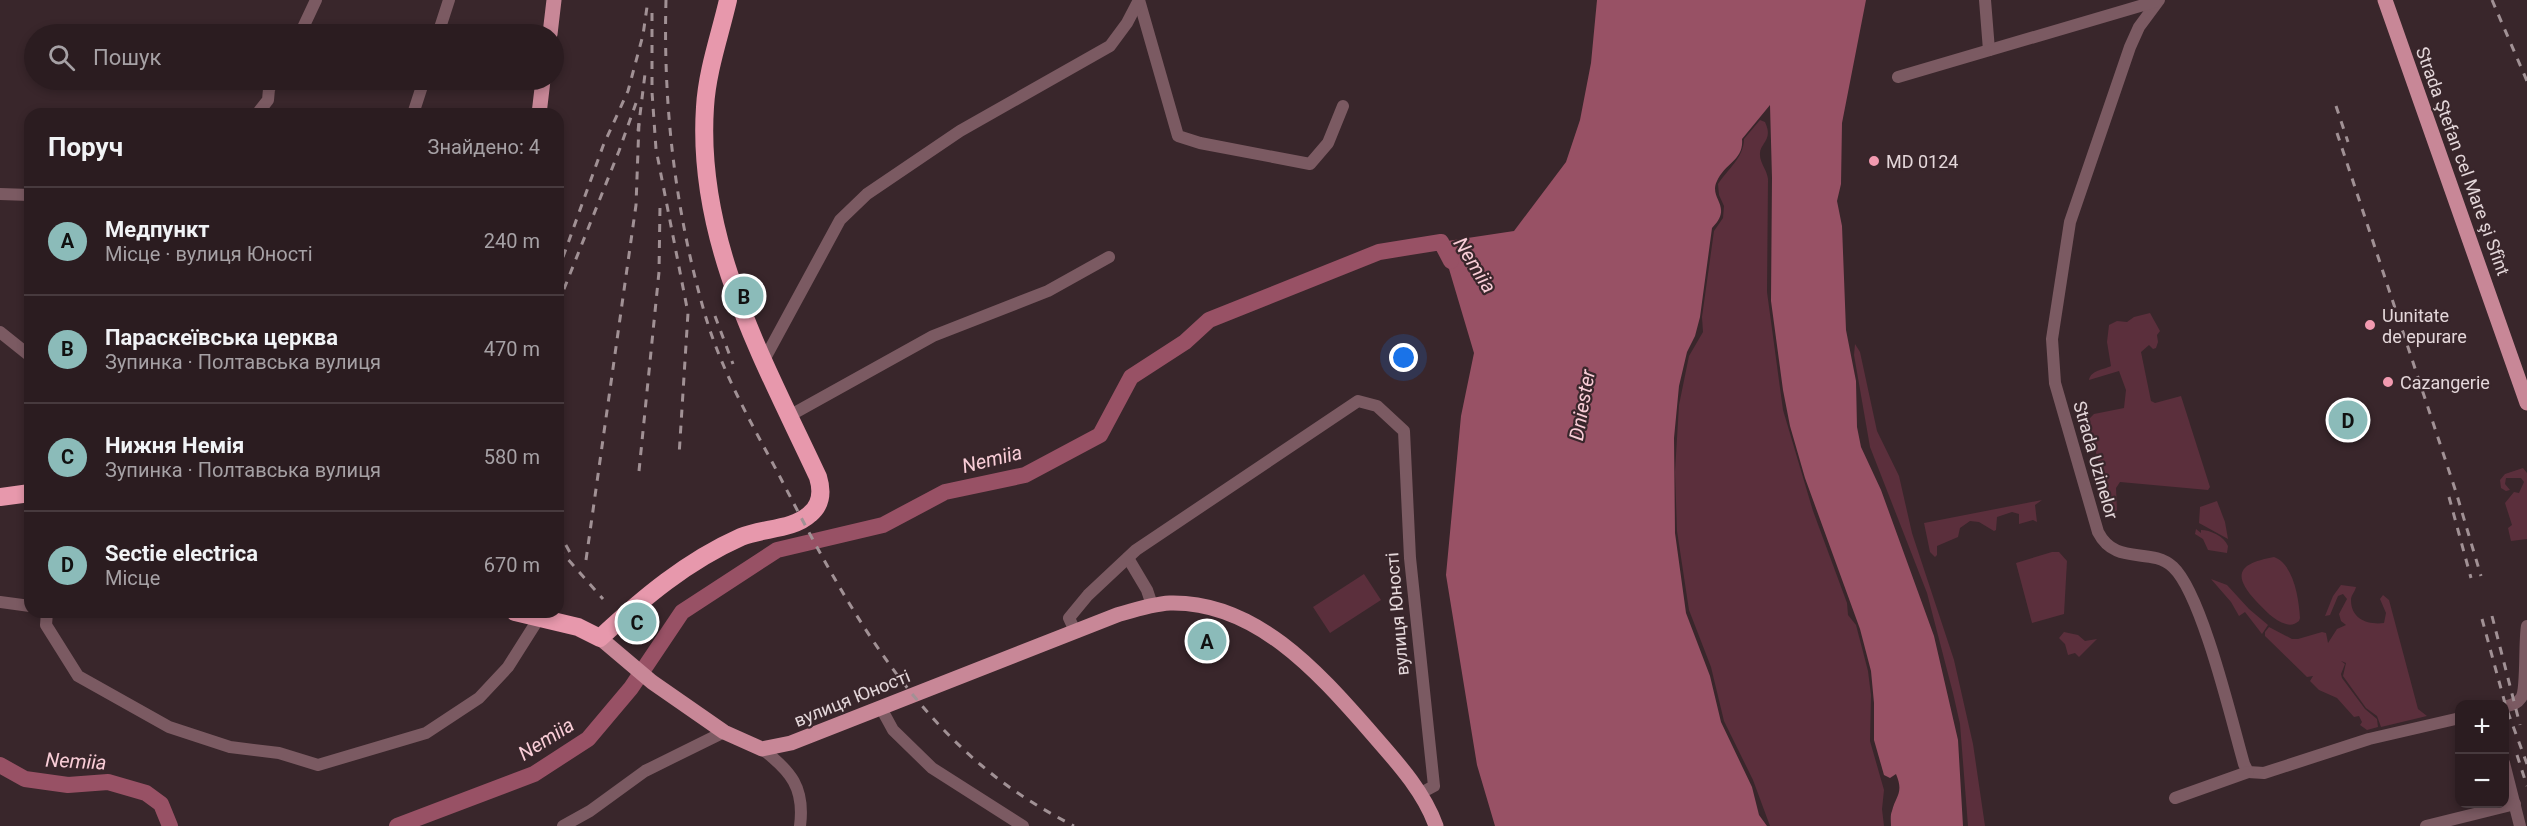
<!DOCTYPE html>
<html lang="uk">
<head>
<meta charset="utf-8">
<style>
	:root { --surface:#2b1c20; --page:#37292d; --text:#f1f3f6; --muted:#a6a1a5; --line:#473a3e; --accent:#8bbbb9 }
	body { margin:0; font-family:Roboto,sans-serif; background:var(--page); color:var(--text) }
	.controls { position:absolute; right:18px; bottom:18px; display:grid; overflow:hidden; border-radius:12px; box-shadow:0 3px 9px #0003 }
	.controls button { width:54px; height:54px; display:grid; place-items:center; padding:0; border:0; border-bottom:2px solid var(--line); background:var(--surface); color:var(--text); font:30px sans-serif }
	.you { position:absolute; left:1404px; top:358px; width:21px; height:21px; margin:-15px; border:4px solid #fff; border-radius:50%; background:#1a73e8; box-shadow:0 0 0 9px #1a73e833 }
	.badge { display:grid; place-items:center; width:39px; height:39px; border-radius:50%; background:var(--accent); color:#111; font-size:20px; font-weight:700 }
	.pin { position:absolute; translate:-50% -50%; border:3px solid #fff; box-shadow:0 2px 6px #0006 }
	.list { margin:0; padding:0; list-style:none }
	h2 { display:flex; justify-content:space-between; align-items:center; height:78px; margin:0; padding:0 24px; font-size:26px }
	h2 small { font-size:20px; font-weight:400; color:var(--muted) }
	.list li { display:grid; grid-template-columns:39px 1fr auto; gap:18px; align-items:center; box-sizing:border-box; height:108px; padding:0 24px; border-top:2px solid var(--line) }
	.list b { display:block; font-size:22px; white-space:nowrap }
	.list p { margin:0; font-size:20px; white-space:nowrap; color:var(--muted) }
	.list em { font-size:20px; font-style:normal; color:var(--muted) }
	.icon { flex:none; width:33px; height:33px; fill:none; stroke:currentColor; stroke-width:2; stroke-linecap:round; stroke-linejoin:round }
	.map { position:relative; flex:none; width:2527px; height:826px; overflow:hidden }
	.search { position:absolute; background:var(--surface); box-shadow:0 3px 9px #0003; left:24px; top:24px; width:540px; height:66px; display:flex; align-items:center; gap:15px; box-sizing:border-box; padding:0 21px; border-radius:33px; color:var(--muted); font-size:22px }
	.panel { position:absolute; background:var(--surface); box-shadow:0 3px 9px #0003; left:24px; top:108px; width:540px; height:510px; border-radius:18px }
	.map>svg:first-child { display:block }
	.green { fill:#5b2f3c }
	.water { fill:#985165 }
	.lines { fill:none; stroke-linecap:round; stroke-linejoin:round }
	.river { stroke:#985165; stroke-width:16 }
	.minor { stroke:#7b5a62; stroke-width:12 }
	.major { stroke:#c88797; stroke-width:15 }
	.highway { stroke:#e798ac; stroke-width:18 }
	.rail { stroke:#a19195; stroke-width:3; stroke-dasharray:8 8; stroke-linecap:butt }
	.poi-dot { fill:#f29ab0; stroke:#39262b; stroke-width:2 }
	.labels { text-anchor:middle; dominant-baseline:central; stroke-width:4.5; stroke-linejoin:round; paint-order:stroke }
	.poi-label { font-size:18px; fill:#e4d7da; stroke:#39262b; text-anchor:start }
	.street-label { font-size:18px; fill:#e4d7da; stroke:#39262b }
	.water-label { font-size:20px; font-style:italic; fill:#f9cdd7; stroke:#39262b }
</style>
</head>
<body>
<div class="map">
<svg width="2527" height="826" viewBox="0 0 2527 826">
	<rect width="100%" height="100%" fill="#39262b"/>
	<!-- green -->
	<g class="green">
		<path d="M1760,120l5,2c9,19 -6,21 -5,33 0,8 7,15 8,24l-1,113 16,118 30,101 34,92 1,12 8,10 12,46 3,24 -1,46 14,49 -2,19 2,17h-114l-17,-46 -29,-59 -13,-54 -22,-57 -12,-79 -2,-59 4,-67 10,-49 14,-24 -1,-15 12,-86 9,-13 1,-12 -5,-11 -1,-11c10,-15 26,-27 26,-45z"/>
		<path d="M2150,313l10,18 -3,4 1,7 -2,6 -3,1 -4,-4 -8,7 10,49 4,2 26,-7 29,91 -2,3 -88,-8 -4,6 1,22 -4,4 -3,-4 -22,-90 6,-6 30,-6 2,-18 -7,-19 -30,9c2,-10 14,-10 22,-14l-4,-24 2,-17 8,-4 10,1 7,-5z"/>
		<path d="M1855,344l5,8 17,79 22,45 13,57 42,127 19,84 12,82h-17l-8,-102 -7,-31 -26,-100 -57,-146 -16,-92z"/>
		<path d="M2523,468l4,5v66l-16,2 -3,-13 4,-3 -7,-22 9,-11 5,1 5,-11 -3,-4h-15l-1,6 5,6 -4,1 -5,-3 -1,-8 5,-6z"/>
		<path d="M2042,500l-7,5 2,17 -4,-2 -14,4v-10l-7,-2 -15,5 -1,13 -2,1 -15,-9 -9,-1 -10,7 -2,9 -21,9v9l-2,2 -5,-5 -6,-29z"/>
		<path d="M2217,501l8,21 3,17 -29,-16 1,-16z"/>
		<path d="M2196,529l5,4v-3c9,0 23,6 27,16l-1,7 -19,-3 -5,-11 -8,-5z"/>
		<path d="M2052,552h7l8,9 -3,53 -32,9 -16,-60z"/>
		<path d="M2274,557c20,7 25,43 26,61l-1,3c-4,3 -8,5 -13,3 -12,-3 -22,-15 -30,-23 -26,-28 -15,-38 18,-44z"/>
		<path d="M1364,574l17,26 -51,33 -17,-26z"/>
		<path d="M2211,579l16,6 22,24 19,16 -6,9 -17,-22 -6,4 -8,-14z"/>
		<path d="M2341,585l15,2c-1,5 -5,8 -5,13 0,20 18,25 33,23l2,-10 -6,-14 3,-4 6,5 29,109 9,7 -46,11 -4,-11 -11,-8 -23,-32 3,-13 -5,-2 4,3 -4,10 1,4 23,31 12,10 1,8 -11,3 -7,-5 2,-3 -3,-6 -5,1 -17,-19 -18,-8 -9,-9 3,-5 -6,1 -42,-41v-4l4,-5 23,12h6l24,-7 4,1 2,10 9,-14 9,-4 -5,-4 -2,-7 8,-15 -4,-5 -5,2 -8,19 -5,1 8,-20z"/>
		<path d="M2064,632l14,3 7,6 12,-2 -18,18 -4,-4 -7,2 -3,-11 -6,-6z"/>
	</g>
	<!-- water -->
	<path class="water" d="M1597,0h269l-24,123 -1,61 -4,17 5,25 4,104 10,51 1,46 4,20 20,43 53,146 24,104 5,86h-72c0,-4 -1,-11 1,-15 4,-16 12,-18 4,-37l-6,4 -6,-3 -10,-35v-37l-3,-32 -11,-42 -55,-151 -15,-52 -7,-36 -12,-89 1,-123 -2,-73 -28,34c2,21 -17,24 -25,42 -9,18 17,25 -5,47l-12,89 -5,19 -8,16 -8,34 -5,52 1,95 11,80 24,63 11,46 31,65 7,28 8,11h-272l-18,-61 -31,-190 15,-159 13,-63 -33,-111 73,-11 52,-69 14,-42 11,-57z"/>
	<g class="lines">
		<!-- river -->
		<g class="river">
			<path d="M0,765l25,14 43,6 40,-3 38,11 15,11 9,22"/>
			<path d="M397,826l137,-52 54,-35 43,-51 51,-76 95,-62 106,-25 62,-33 80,-17 75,-40 31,-58 54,-35 24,-22 170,-68 62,-10 10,19"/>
		</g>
		<!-- minor -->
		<g class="minor">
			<path d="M1139,0l39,136 22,7 110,21 18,-21 15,-37"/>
			<path d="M1985,0l4,50"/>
			<path d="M2159,0l-20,27 -9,20 -60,175 -18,117 3,44 43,149c18,35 52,14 75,35 29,27 59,155 71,197l4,8 16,1 105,-34 91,-21"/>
			<path d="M300,34l16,-34"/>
			<path d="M438,34l11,-34"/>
			<path d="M1898,77l259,-76"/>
			<path d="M257,114l11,-14 1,-11 5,-9"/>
			<path d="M413,114l11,-34"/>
			<path d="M0,194l30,1"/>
			<path d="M0,332l30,24"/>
			<path d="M763,362l77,-142 27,-26 93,-63 150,-85 17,-23 12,-23"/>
			<path d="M789,416l144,-80 115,-45 61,-34"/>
			<path d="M1128,558l19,32 5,15"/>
			<path d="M0,602l30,4"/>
			<path d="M47,612l-1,13 32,51 91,51 61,20 49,6 39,12 108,-32 53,-35 29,-31 31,-49"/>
			<path d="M1075,631l-6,-13 19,-23 48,-45 222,-149 19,5 27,25 6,127 24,228 -15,8"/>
			<path d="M2504,707c7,-2 13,-3 17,-9 6,-8 3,-56 6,-72"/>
			<path d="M881,708l12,22 39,38 91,58"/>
			<path d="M762,749c29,22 43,39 38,77"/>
			<path d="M2504,763l16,63"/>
			<path d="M2175,798l73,-26"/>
			<path d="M563,826l27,-15 55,-40 79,-39"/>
			<path d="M2426,826l89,-22"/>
		</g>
		<!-- major -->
		<g class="major">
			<path d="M2385,0l142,403"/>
			<path d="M550,34l4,-34"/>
			<path d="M539,114l4,-34"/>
			<path d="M600,638l52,44 72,50 38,17 29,-6 326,-128c17,-5 35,-11 53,-12 85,-2 147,68 198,126 25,29 55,60 68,97"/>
		</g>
		<!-- highway -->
		<g class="highway">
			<path d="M0,497l30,-4"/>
			<path d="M515,612l63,15 22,11c43,-40 87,-77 141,-101 21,-9 52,-7 69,-23 12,-10 12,-24 8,-37 -55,-118 -122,-236 -113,-370 2,-36 15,-72 23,-107"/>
		</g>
		<!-- rail -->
		<g class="rail">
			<path d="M666,0c-3,105 9,210 38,311 16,57 46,110 74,162 54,105 112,215 203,292 28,24 60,44 93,61"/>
			<path d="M2492,0l35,81"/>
			<path d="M652,13v79l4,57 32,164 -9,143"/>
			<path d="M2336,106l12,36"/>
			<path d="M638,131l7,-57"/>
			<path d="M2337,133l119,359 25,84"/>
			<path d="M563,257l40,-111 25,-55 15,-56 5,-35"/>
			<path d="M558,304l61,-153 17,-48"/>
			<path d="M715,316l18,48"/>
			<path d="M639,471l20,-199 1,-66"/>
			<path d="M2449,497l22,81"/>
			<path d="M558,531l14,25"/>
			<path d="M558,548l45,51"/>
			<path d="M586,560l50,-355 3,-82"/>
			<path d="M2492,616l28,109"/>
			<path d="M2482,619l24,88 21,57"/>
			<path d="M2517,755l10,31"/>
		</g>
	</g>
	<!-- markers -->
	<g class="poi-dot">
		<circle cx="1874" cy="161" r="6"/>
		<circle cx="2370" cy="325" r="6"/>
		<circle cx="2388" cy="382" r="6"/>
	</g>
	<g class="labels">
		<!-- poi labels -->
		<g class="poi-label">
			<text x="1886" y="161">MD 0124</text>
			<text x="2382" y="315">Uunitate<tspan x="2382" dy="21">de epurare</tspan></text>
			<text x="2400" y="382">Cazangerie</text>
		</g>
		<!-- street labels -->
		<g class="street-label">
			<text transform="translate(2463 161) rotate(70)">Strada Ştefan cel Mare şi Sfînt</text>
			<text transform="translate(2096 460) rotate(74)">Strada Uzinelor</text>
			<text transform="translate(1397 614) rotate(-95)">вулиця Юності</text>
			<text transform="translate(852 698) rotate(-22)">вулиця Юності</text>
		</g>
		<!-- water labels -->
		<g class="water-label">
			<text transform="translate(1475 265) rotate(58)">Nemiia</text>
			<text transform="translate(1582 405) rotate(-80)">Dniester</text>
			<text transform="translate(992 459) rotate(-14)">Nemiia</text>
			<text transform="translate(546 739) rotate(-32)">Nemiia</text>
			<text transform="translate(76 761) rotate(3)">Nemiia</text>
		</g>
	</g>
</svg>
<div class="controls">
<button>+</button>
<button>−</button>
</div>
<div class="you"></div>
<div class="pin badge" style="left:1207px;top:641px">A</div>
<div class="pin badge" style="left:744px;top:296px">B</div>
<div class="pin badge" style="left:637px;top:622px">C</div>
<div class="pin badge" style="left:2348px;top:420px">D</div>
<div class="search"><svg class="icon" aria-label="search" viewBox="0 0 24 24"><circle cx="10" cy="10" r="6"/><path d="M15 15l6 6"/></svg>Пошук</div>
<section class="panel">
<h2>Поруч<small>Знайдено: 4</small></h2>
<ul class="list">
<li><span class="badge">A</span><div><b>Медпункт</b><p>Місце · вулиця Юності</p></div><em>240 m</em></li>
<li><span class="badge">B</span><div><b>Параскеївська церква</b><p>Зупинка · Полтавська вулиця</p></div><em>470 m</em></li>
<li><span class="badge">C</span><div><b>Нижня Немія</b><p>Зупинка · Полтавська вулиця</p></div><em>580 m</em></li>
<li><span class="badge">D</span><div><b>Sectie electrica</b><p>Місце</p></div><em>670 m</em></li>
</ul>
</section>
</div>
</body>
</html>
